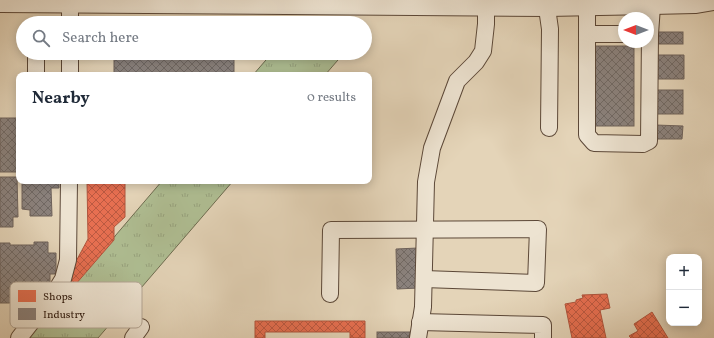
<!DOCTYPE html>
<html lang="en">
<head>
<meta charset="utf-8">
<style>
	:root { --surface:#fff; --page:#f6f6f7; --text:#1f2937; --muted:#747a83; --line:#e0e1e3 }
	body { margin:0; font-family:Vollkorn,serif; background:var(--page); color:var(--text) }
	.controls { position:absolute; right:12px; bottom:12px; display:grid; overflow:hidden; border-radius:8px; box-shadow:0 2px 10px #0003 }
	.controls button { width:36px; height:36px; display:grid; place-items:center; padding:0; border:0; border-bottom:1px solid var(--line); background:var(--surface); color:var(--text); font:20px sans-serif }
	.compass { position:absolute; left:618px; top:12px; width:36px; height:36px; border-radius:50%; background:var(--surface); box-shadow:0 2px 10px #0003; rotate:270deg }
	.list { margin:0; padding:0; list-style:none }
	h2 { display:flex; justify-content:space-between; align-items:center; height:52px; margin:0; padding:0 16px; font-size:17px }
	h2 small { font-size:13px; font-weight:400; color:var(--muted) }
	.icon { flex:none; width:22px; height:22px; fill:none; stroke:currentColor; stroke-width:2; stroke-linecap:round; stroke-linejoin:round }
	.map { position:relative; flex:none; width:714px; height:338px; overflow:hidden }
	.search { position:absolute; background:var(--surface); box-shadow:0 2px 10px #0003; left:16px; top:16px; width:356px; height:44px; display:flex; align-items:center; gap:10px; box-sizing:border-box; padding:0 14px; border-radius:22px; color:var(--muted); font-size:15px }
	.panel { position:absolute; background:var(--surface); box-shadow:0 2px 10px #0003; left:16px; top:72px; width:356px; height:112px; border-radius:8px }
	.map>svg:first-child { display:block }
	.grass { fill:url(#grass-tufts); stroke:#6e6c50 }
	.shops { fill:url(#shops-cross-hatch); stroke:#b0553d }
	.industry { fill:url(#industry-cross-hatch); stroke:#6e625b }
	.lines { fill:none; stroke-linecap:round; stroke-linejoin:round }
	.minor-casing { stroke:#5c4838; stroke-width:18 }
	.minor { stroke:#ede3d1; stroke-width:16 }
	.key { fill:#ede3d1; stroke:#b4a696; stroke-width:1 }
	.key-label { font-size:11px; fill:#2e190e }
</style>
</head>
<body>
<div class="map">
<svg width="714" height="338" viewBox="0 0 714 338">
	<defs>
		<pattern id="grass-tufts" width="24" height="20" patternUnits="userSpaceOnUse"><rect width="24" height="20" fill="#afbe93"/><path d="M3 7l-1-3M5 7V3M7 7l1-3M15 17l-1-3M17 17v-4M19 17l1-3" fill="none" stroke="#97a37e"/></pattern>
		<pattern id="shops-cross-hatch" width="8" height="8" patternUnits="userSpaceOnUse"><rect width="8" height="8" fill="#e76f51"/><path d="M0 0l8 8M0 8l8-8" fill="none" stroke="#bc5a42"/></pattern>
		<pattern id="industry-cross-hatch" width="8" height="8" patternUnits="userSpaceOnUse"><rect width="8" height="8" fill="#8a817c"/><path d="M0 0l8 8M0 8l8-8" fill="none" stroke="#716964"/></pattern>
	</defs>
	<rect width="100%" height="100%" fill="#e4d4b8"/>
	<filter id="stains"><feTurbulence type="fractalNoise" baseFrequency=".005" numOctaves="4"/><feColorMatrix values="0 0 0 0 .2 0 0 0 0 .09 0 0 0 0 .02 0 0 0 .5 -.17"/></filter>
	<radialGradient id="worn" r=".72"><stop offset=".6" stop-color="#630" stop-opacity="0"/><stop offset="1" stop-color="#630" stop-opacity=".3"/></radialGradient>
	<!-- grass -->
	<g class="grass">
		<path d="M272,53h72l-19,22h-72z"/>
		<path d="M162,181h71l-135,157h-70z"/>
	</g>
	<!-- shops -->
	<g class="shops">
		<path d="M87,181h69l-31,1v35l-11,10v13l-39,45 -8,-7 21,-39z"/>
		<path d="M668,280h1v29h-2z"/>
		<path d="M607,294l3,14 -10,2 6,28h-34l-7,-34 11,-2v-2l7,-2 -1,-3z"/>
		<path d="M652,312l16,26h-37l-2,-2 9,-5 -4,-7z"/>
		<path d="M255,321h110v17h-15v-6h-85v6h-10z"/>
	</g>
	<!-- industry -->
	<g class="industry">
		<rect x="656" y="32" width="27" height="12"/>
		<rect x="594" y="46" width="40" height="80"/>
		<rect x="114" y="53" width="120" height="22"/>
		<path d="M657,55h27v24h-28z"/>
		<rect x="656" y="90" width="27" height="24"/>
		<rect x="0" y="118" width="19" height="54"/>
		<path d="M656,125l27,1 -1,13h-26z"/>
		<path d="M0,177h17l1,40h-5v10h-13z"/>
		<path d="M22,181h37v7h-8l1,28h-22v-6l-8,-1z"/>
		<path d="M34,242h14v11h8v21h-6v10h-15v11h-4v8h-31v-60h10v2h24z"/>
		<path d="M418,248l1,40 -22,1 -1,-40z"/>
		<rect x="377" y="332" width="33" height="6"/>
	</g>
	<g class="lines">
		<defs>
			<g id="minor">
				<path d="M0,4l547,4 105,-2 43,-1 19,-3"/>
				<path d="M70,4v19"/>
				<path d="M587,7v128l7,8 49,1 6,-3 1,-107 2,-28"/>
				<path d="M547,8l3,21 -1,99"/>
				<path d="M588,34h36"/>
				<path d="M36,75v-22"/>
				<path d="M70,75v-22"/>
				<path d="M330,294l1,-64 207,-1 -2,54 -112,-4"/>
				<path d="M420,322l123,3v13"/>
				<path d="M19,338l36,-46 8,-13 5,-19 1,-79"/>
				<path d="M133,338l8,-11"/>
				<path d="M418,338l5,-31 3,-125 6,-34 25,-67 19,-19 7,-11 3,-27v-16"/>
			</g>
		</defs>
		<!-- minor casing -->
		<use href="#minor" class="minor-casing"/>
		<!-- minor -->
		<use href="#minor" class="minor"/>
	</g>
	<!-- legend -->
	<rect x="10" y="282" width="132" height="46" rx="6" class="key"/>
	<rect x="18" y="290" width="18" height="12" fill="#e76f51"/>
	<rect x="18" y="308" width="18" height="12" fill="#8a817c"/>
	<g class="key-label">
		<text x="43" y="300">Shops</text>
		<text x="43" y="318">Industry</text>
	</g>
	<rect width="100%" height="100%" filter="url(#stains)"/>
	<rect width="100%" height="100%" fill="url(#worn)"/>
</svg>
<div class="controls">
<button>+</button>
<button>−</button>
</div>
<svg class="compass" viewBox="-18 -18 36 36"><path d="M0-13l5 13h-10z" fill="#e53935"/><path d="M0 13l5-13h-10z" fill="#747a83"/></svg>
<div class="search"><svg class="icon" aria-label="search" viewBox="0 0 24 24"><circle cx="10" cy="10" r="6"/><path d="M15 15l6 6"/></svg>Search here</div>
<section class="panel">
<h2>Nearby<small>0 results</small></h2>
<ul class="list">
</ul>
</section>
</div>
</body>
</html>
